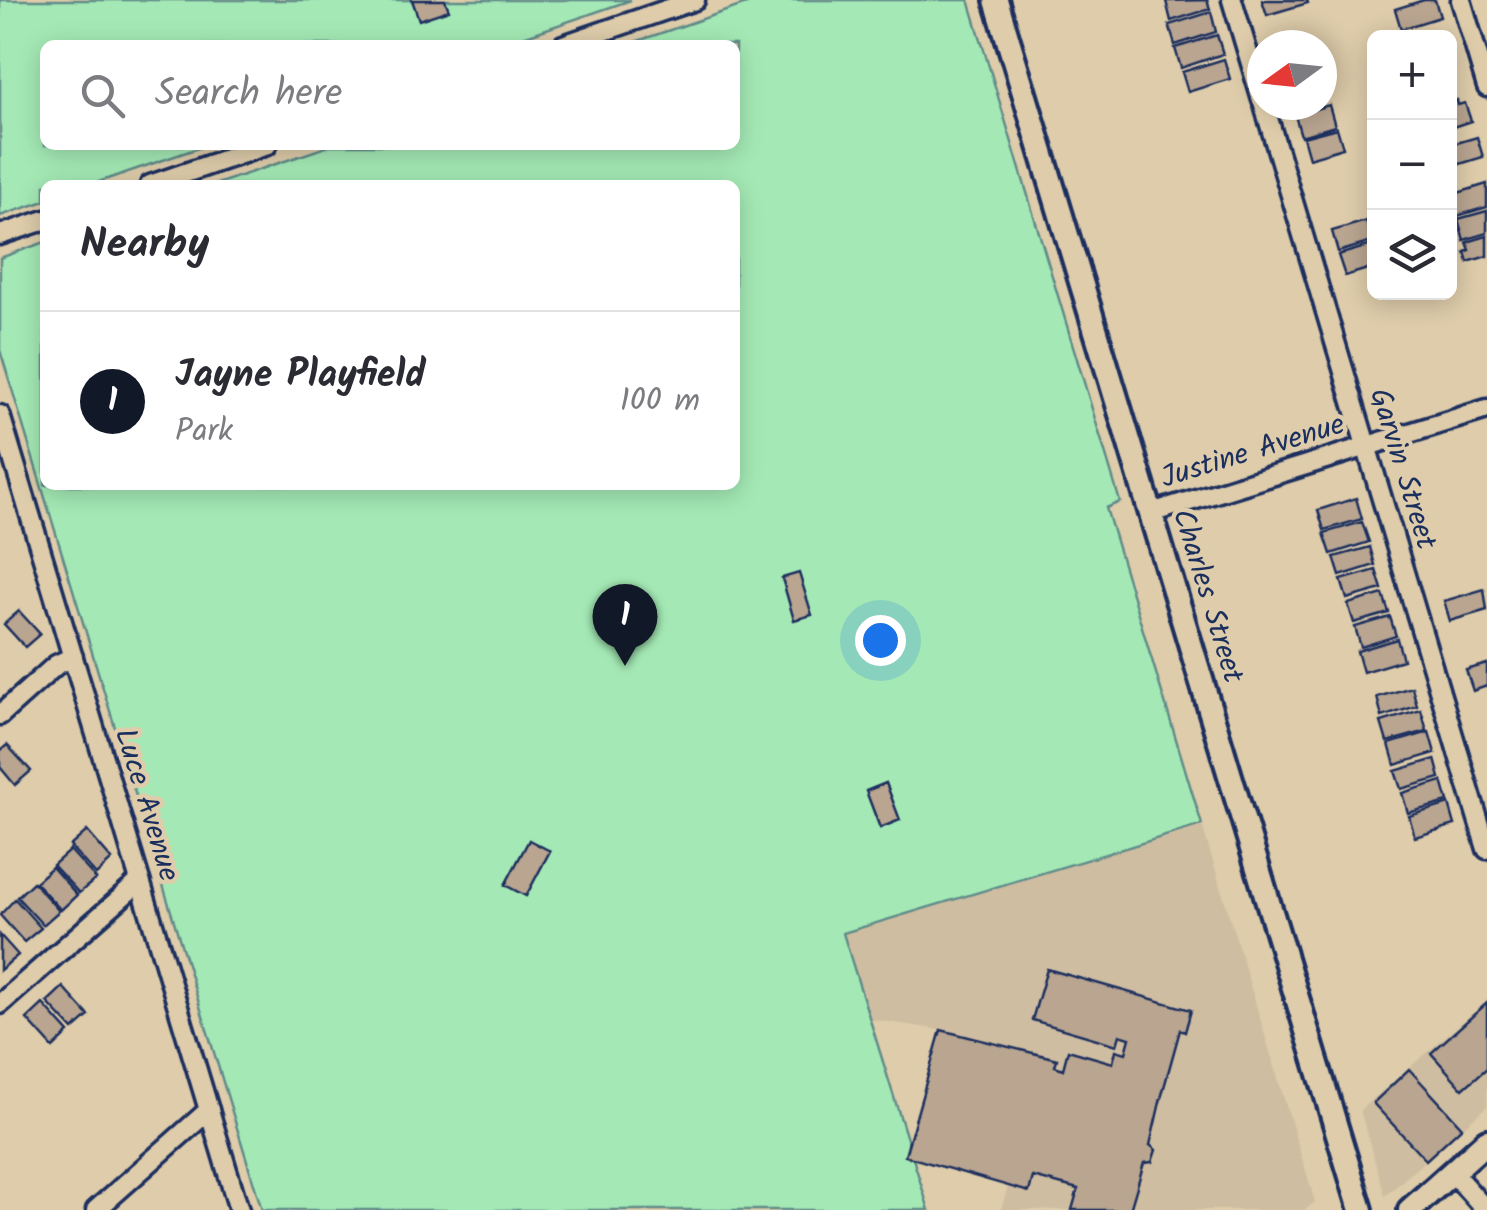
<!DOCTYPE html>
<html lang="en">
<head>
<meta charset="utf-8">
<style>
	:root { --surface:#fff; --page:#f7f7f7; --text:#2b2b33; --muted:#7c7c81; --line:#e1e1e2; --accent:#111827 }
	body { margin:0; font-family:Kalam,sans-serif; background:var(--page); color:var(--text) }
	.controls { position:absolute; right:30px; top:30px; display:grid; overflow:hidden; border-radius:15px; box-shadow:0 5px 25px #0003 }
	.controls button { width:90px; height:90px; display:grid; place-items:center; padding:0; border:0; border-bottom:2px solid var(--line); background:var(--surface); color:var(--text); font:50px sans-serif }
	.compass { position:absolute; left:1247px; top:30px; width:90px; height:90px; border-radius:50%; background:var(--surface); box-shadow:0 5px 25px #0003; rotate:255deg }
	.you { position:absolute; left:880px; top:640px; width:35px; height:35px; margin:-25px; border:8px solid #fff; border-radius:50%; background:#1a73e8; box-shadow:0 0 0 15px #1a73e833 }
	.badge { display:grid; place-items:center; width:65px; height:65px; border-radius:50%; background:var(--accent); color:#fff; font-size:32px; font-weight:700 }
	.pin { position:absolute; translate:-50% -82px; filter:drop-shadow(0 2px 5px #0008) }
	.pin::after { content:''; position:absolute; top:52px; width:35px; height:30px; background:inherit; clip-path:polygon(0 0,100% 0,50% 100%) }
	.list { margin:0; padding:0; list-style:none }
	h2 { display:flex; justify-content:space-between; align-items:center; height:130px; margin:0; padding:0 40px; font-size:42px }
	h2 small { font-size:32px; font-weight:400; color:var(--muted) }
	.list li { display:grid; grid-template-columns:65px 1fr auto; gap:30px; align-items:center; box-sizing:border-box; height:180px; padding:0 40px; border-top:2px solid var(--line) }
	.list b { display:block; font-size:38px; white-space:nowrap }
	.list p { margin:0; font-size:32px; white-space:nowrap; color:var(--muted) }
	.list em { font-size:32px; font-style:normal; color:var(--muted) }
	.icon { flex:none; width:55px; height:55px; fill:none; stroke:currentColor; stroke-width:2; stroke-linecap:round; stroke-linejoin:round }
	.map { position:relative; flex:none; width:1487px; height:1210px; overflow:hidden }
	.search { position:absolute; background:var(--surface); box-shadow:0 5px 25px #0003; left:40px; top:40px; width:700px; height:110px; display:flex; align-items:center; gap:25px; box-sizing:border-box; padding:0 35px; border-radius:15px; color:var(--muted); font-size:38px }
	.panel { position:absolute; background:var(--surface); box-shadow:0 5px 25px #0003; left:40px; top:180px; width:700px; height:310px; border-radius:15px }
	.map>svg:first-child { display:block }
	.built { fill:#cfbda1 }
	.green { fill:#a4e9b5; stroke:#608c8a; stroke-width:2.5 }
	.building { fill:#b9a590; stroke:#1b2f5e; stroke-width:2.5 }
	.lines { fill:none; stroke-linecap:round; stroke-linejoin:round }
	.street-casing { stroke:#1b2f5e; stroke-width:25 }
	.secondary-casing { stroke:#1b2f5e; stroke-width:30 }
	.street { stroke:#deccaa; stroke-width:18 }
	.secondary { stroke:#deccaa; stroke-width:22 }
	.labels { text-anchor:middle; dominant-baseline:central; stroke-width:9; stroke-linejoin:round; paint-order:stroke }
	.street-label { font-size:30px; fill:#1b2f5e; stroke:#deccaa }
</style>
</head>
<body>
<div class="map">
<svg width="1487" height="1210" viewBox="0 0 1487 1210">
	<rect width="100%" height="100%" fill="#deccaa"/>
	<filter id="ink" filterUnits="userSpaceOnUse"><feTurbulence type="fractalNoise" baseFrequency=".01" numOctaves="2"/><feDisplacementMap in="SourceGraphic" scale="20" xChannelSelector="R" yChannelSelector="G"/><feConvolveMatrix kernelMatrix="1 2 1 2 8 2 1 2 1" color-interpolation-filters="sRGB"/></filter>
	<g filter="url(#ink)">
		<!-- built -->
		<g class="built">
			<path d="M1202,825l113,377 -10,8h-304l7,-24 -103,-30 36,-126 -71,-11 -27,-86z"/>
			<path d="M1487,1001v105l-102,90 -25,-86z"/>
		</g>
		<!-- green -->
		<g class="green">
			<path d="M0,0h631l-131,45h-455v100h162l-117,40h-45v16l-45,15z"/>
			<path d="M758,0h211l151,502 -14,6 96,317 -359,108 86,277h-667l-262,-860v-92l45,-16v243h690v-300h-521l118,-40h403v-100h-109z"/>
		</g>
		<!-- building -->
		<g class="building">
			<path d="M412,0h33l4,10 -30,10z"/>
			<path d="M1207,0l3,9 -39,12 -5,-20z"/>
			<path d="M1262,0h45l1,3 -41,12z"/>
			<path d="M1424,0h11l5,17 -39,12 -6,-20z"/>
			<path d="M1211,12l5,20 -41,13 -6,-20z"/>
			<path d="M1217,35l6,19 -42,14 -6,-20z"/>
			<path d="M1224,59l6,20 -42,13 -6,-20z"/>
			<path d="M1457,100l1,5 7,-2 6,18 -21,7v-25z"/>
			<path d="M1329,105l6,21 -34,10 -6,-21z"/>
			<path d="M1337,128l6,20 -34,10 -6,-21z"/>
			<path d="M1477,137l6,20 -33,10v-22z"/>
			<path d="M1487,184v23l-30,9 -6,-21z"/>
			<path d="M1487,211v22l-23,7 -6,-21z"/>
			<path d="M1366,221l6,21 -34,10 -6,-21z"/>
			<path d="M1487,236v20l-19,6 -3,-10 5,-2 -3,-8z"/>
			<path d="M1372,245l2,22 -29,9 -7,-21z"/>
			<path d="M1356,498l6,21 -38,11 -6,-20z"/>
			<path d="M1362,522l7,20 -38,12 -7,-21z"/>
			<path d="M1370,547l5,18 -35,11 -6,-19z"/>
			<path d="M1376,570l6,19 -35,10 -6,-19z"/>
			<path d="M799,573l13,42 -18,5 -12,-42z"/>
			<path d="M1484,589l3,21 -37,11 -6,-20z"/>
			<path d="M1383,594l6,19 -35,10 -6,-19z"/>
			<path d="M19,611l21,23 -15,13 -21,-23z"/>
			<path d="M1390,617l6,19 -35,11 -6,-20z"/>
			<path d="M1397,639l6,21 -40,12 -6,-21z"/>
			<path d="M1487,664v22l-14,5 -7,-21z"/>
			<path d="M1412,687l5,19 -35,11 -5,-20z"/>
			<path d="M1421,710l6,21 -40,11 -6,-20z"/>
			<path d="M1429,732l6,21 -40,12 -6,-21z"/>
			<path d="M7,745l24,26 -16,14 -15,-18v-16z"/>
			<path d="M1435,759l5,19 -39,11 -6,-18z"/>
			<path d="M1442,781l6,21 -40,11 -6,-20z"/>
			<path d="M886,783l14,37 -20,8 -14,-37z"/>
			<path d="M1449,804l6,21 -40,12 -6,-21z"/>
			<path d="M87,831l25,29 -16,15 -26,-29z"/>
			<path d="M529,840l21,11 -24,45 -21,-11z"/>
			<path d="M70,850l26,29 -17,14 -26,-28z"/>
			<path d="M52,867l25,28 -16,15 -26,-28z"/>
			<path d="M33,882l26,29 -16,14 -26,-28z"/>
			<path d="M15,899l26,29 -17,14 -24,-27z"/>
			<path d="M0,935l18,20 -18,15z"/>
			<path d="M1047,969l144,41 -6,22 -5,-2 -20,72 -10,43 6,5 -4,12 -8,1 -14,47h-58l6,-21 -45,-12 -4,15 -124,-36 36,-126 116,29 -2,7 8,3 5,-19 45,13 3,-13 10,3 4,-15 -10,-3 -3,10 -85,-25z"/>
			<path d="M63,987l26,29 -16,14 -26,-28z"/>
			<path d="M1487,1003v65l-24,21 -32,-36z"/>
			<path d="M43,1004l26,29 -16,15 -26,-29z"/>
			<path d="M1409,1069l53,58 -36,33 -53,-57z"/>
		</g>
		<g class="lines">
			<defs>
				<g id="street">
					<path d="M1232,0l30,100"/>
					<path d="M1461,0l26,87"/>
					<path d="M563,45l132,-45"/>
					<path d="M1264,105l223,744"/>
					<path d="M150,185l117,-40"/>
					<path d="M0,235l45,-15"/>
					<path d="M0,415l239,795"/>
					<path d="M1151,513l336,-104"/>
					<path d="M0,715l56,-50 17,-8"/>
					<path d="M0,1004l140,-123"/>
					<path d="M1452,1172l34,38"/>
					<path d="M96,1210l113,-100"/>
				</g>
				<g id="secondary">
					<path d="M996,0l365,1210"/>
					<path d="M1410,1210l77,-69"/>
				</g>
			</defs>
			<!-- street casing -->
			<use href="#street" class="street-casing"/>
			<!-- secondary casing -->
			<use href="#secondary" class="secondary-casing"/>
			<!-- street -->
			<use href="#street" class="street"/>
			<!-- secondary -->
			<use href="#secondary" class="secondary"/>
		</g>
	</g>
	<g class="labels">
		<!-- street labels -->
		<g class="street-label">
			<text transform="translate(1253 452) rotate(-17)">Justine Avenue</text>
			<text transform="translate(1402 469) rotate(73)">Garvin Street</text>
			<text transform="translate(1207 596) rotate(73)">Charles Street</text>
			<text transform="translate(146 805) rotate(73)">Luce Avenue</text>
		</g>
	</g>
</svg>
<div class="controls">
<button>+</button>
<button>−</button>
<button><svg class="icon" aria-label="layers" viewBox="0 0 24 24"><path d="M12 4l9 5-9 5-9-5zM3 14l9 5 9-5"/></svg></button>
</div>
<svg class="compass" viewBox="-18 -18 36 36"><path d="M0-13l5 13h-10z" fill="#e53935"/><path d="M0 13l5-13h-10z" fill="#7c7c81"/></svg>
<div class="you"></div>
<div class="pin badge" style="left:625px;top:666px">1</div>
<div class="search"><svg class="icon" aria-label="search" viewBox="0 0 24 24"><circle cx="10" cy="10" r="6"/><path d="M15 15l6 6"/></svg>Search here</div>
<section class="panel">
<h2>Nearby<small></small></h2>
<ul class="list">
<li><span class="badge">1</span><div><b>Jayne Playfield</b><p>Park</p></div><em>100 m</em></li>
</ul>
</section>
</div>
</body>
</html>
